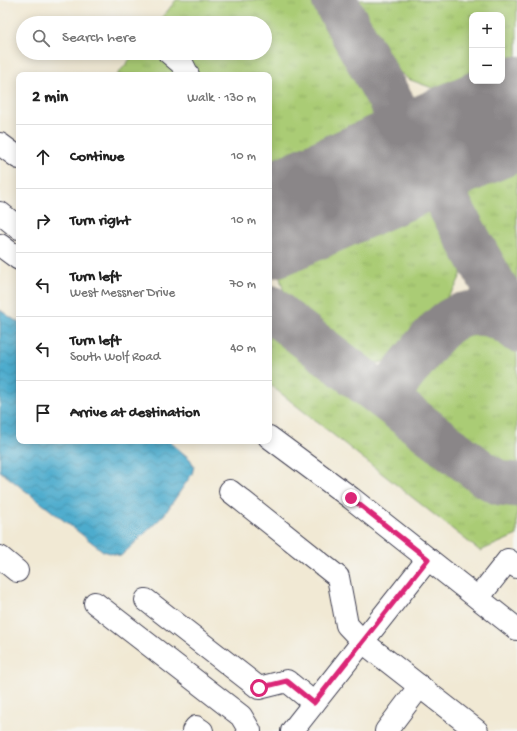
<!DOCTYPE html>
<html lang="en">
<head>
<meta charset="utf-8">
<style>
	:root { --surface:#fff; --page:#f2f2f2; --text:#222; --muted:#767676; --line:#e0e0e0 }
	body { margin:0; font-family:"Gochi Hand",sans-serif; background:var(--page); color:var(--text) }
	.controls { position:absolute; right:12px; top:12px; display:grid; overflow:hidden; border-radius:8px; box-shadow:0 2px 10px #0003 }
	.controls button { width:36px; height:36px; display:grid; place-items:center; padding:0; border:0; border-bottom:1px solid var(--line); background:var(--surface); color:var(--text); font:20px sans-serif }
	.stop { position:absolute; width:12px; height:12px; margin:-9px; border:3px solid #db2777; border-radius:50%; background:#fff }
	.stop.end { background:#db2777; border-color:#fff; box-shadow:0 1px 4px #0008 }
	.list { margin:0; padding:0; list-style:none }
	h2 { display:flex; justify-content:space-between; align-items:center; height:52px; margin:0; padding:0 16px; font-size:17px }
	h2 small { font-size:13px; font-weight:400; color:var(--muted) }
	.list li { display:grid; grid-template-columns:26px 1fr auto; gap:12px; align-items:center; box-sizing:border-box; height:64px; padding:0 16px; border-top:1px solid var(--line) }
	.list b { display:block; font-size:15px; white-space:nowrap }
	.list p { margin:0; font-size:13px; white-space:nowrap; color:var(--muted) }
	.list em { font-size:13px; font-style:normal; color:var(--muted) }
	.icon { flex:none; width:22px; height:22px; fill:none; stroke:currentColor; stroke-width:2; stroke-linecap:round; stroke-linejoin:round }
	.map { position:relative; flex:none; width:517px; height:731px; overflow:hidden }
	.search { position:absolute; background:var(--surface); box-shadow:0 2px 10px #0003; left:16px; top:16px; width:256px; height:44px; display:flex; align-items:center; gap:10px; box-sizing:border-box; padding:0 14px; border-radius:22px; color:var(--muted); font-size:15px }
	.panel { position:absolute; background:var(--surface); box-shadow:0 2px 10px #0003; left:16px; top:72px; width:256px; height:372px; border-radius:8px }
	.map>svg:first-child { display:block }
	.grass { fill:url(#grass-tufts); stroke:#667758; fill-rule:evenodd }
	.water { fill:url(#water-waves); stroke:#386784 }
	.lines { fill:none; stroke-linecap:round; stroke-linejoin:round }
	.taxiway { stroke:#8a8688; stroke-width:45 }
	.runway { stroke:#8a8688; stroke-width:112 }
	.minor-casing { stroke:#414052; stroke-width:24 }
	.major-casing { stroke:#414052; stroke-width:24 }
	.minor { stroke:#fff; stroke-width:22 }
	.major { stroke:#fff; stroke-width:22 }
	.route { stroke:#db2777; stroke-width:5 }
</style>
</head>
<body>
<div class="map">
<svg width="517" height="731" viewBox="0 0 517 731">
	<defs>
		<pattern id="grass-tufts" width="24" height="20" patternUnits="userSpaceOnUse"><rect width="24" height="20" fill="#aacc75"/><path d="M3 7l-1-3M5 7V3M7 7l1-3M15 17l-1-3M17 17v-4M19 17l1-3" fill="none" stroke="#92af66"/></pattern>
		<pattern id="water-waves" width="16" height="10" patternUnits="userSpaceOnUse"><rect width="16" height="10" fill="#4eaccd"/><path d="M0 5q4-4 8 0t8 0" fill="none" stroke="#408ca8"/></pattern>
	</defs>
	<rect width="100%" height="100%" fill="#f6f6f2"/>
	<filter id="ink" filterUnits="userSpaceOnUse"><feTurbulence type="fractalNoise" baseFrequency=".025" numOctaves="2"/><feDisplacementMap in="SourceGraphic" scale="8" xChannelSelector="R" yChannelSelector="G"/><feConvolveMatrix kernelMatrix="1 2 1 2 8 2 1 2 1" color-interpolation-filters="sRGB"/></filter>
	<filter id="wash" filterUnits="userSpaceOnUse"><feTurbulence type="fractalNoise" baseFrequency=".012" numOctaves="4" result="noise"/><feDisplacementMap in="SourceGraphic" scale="16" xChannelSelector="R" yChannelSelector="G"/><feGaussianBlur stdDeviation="0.9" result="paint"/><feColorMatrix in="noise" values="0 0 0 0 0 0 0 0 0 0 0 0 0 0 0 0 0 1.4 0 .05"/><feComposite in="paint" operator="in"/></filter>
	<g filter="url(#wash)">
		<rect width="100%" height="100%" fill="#f1e9d4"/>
		<!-- grass -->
		<g class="grass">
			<path d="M176,0h141l70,124 -2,10 -6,8 -110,50v-117h-75l-17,-22h88v-30h-107z"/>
			<path d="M348,0h169v82l-14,6 -38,5 -30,-4 -27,-10 -24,-20 -12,-16zM472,15h30v66h-30z"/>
			<path d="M135,53h25l22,22h-65z"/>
			<path d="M517,144v155l-51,-91 -3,-14 5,-17 12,-17z"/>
			<path d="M413,190l17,11 13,19 18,34v21l-6,13 -58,69 -18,6 -12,-2 -73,-57 -11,-15 -4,-15 4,-15 6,-10 11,-8z"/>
			<path d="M269,330l207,159c13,7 25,14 41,13v33l-37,16 -211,-167z"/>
			<path d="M469,330c24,1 36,2 48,24v117l-15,-3 -84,-67 -5,-9 1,-11 35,-42z"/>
		</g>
		<!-- water -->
		<path class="water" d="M0,310l19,13v118h150l21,18 4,7 -2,8 -28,41 -43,41 -18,-5 -103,-80z"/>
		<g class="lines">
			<!-- taxiway -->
			<g class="taxiway">
				<path d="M334,0l183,326"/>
				<path d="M398,113l14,12 24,7 30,3 -16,19 -8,20 1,20"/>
				<path d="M269,234l29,-25"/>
				<path d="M269,307l15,13 201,155 15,8 17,2"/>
				<path d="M400,378c8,-11 17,-21 25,-32 17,-21 32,-37 62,-32 12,3 21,7 30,16"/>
			</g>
			<!-- runway -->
			<path class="runway" d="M269,222l248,-110"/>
		</g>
	</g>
	<g filter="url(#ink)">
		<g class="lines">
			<defs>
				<g id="minor">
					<path d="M169,53l14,12 5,10"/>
					<path d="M0,144l19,14"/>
					<path d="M230,491l108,86 9,48 16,17 114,89"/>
					<path d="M0,557l17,14"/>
					<path d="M478,598l30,-38 9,7"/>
					<path d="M146,600l113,88 28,-7 27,22"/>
					<path d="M95,603l146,113 9,15"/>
					<path d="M193,731l3,-4 6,4"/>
					<path d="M292,731l136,-172"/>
					<path d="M386,731l34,-45"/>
				</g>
				<g id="major">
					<path d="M0,213l19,15"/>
					<path d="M0,245l19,14"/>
					<path d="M269,437l82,61 166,131"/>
				</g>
			</defs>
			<!-- minor casing -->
			<use href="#minor" class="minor-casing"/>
			<!-- major casing -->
			<use href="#major" class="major-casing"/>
			<!-- minor -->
			<use href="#minor" class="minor"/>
			<!-- major -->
			<use href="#major" class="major"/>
		</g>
	</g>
	<g class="lines" filter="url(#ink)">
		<!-- route -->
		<path class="route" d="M259,688l28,-7 27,22 114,-144 -77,-61"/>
	</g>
</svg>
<div class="controls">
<button>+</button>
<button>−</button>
</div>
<div class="stop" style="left:259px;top:688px"></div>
<div class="stop end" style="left:351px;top:498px"></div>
<div class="search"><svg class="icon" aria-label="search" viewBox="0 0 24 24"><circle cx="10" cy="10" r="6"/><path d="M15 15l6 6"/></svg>Search here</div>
<section class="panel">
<h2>2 min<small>Walk · 130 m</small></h2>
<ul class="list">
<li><svg class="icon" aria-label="ahead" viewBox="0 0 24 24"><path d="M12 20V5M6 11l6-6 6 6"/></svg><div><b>Continue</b></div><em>10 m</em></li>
<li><svg class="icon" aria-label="right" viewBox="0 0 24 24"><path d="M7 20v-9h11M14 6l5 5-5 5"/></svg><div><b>Turn right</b></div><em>10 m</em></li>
<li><svg class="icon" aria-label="left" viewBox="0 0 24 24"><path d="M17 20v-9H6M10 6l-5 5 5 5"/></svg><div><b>Turn left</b><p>West Messner Drive</p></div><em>70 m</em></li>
<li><svg class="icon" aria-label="left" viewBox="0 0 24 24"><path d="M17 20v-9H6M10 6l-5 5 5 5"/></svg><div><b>Turn left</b><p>South Wolf Road</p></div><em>40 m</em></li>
<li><svg class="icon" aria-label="arrive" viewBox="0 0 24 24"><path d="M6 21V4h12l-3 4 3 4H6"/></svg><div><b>Arrive at destination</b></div></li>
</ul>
</section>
</div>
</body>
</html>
